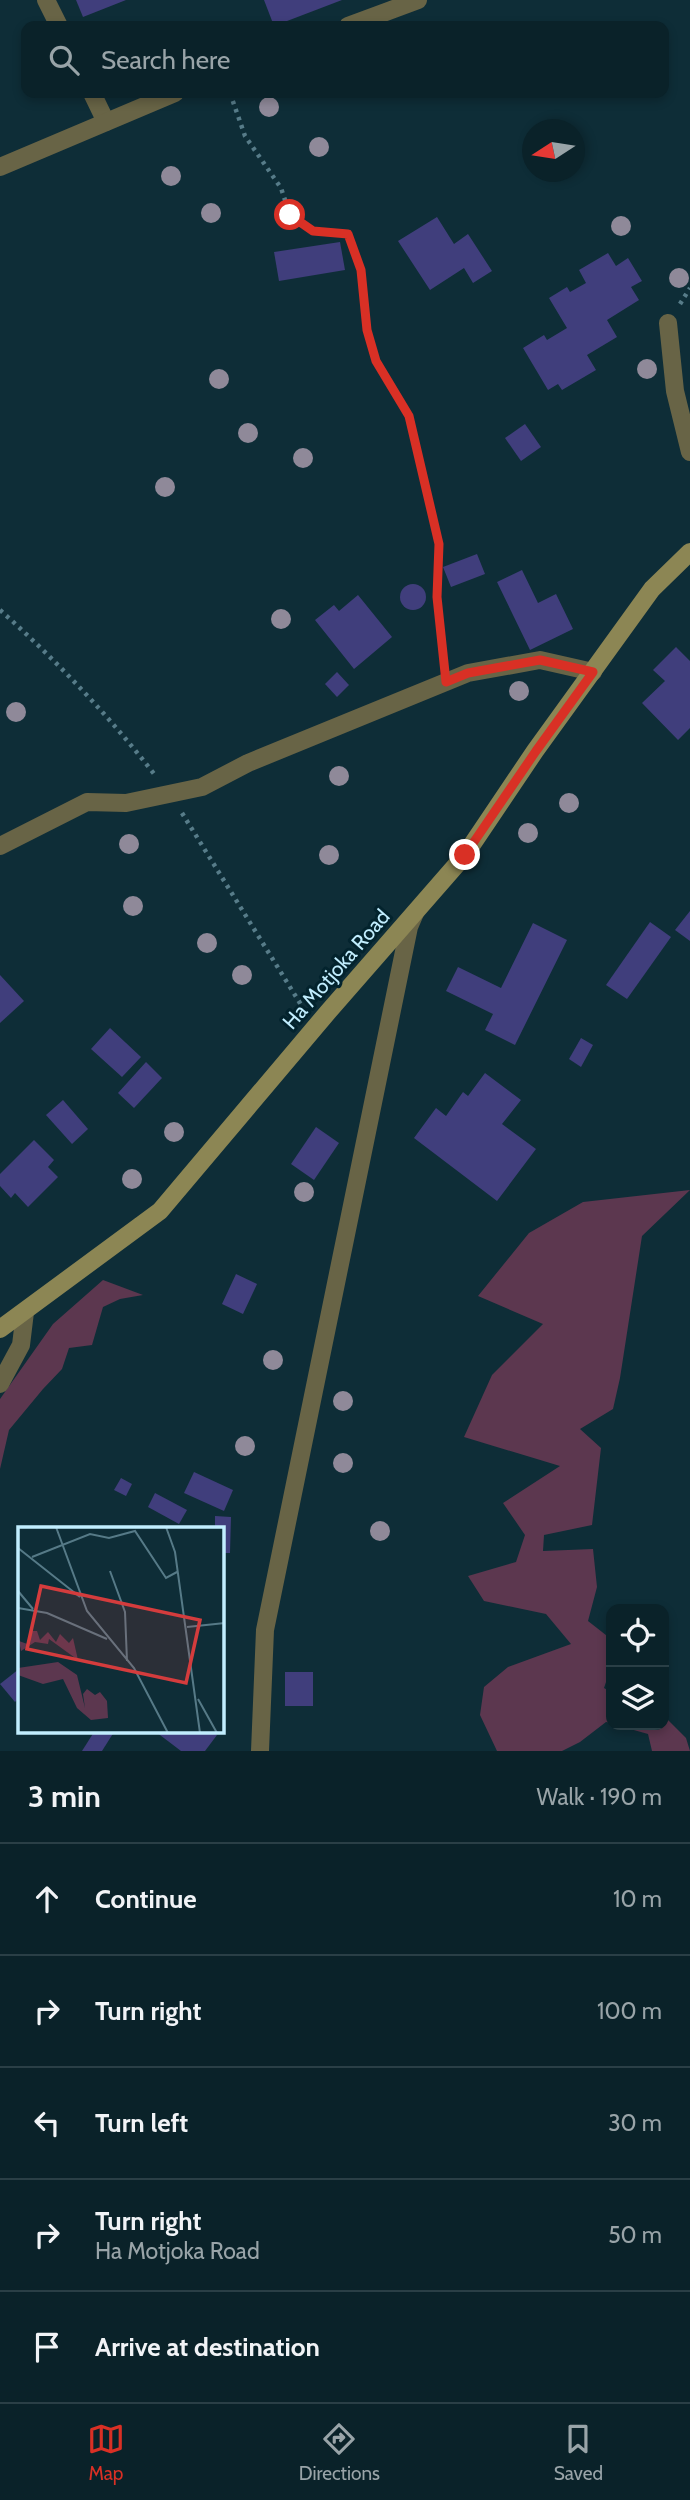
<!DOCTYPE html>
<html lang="en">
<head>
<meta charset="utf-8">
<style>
	:root { --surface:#0a2229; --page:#132a31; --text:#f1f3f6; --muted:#99a4a8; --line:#2a3f46; --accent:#d93025 }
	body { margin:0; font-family:Cabin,sans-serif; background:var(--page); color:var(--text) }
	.controls { position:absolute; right:21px; bottom:21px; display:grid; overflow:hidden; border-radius:14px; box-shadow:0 4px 10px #0003 }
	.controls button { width:63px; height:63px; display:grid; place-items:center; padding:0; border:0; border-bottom:2px solid var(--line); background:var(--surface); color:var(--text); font:35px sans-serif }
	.compass { position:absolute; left:522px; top:119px; width:63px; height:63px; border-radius:50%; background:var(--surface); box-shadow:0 4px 10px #0003; rotate:258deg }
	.stop { position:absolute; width:21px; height:21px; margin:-16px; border:5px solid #d93025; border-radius:50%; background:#fff }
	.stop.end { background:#d93025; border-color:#fff; box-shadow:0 2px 7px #0008 }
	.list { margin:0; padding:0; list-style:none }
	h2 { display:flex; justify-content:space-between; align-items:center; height:91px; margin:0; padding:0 28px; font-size:30px }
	h2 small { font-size:23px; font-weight:400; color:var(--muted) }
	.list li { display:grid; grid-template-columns:46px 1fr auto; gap:21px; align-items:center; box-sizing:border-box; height:112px; padding:0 28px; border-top:2px solid var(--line) }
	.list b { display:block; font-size:26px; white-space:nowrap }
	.list p { margin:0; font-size:23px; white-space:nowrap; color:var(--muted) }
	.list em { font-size:23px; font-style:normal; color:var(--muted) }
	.icon { flex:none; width:38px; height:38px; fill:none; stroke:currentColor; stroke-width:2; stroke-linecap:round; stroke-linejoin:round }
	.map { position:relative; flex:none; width:690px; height:1751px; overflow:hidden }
	.search { position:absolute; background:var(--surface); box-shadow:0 4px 10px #0003; left:21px; right:21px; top:21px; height:77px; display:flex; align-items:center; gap:18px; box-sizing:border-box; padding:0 24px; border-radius:14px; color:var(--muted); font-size:26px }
	.sheet { height:651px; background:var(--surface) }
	nav { display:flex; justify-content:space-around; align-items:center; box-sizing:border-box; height:98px; border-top:2px solid var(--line); background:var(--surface); font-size:19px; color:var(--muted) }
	nav a { display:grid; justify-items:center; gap:4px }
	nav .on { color:var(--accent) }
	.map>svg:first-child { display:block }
	.green { fill:#5c374f }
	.building { fill:#403e7c }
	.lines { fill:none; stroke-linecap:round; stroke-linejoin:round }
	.path { stroke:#577c89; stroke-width:4.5; stroke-dasharray:3.5 5; stroke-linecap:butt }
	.lane { stroke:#686446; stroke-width:18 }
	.street { stroke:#686446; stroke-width:18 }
	.secondary { stroke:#8c8654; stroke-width:18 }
	.tree { fill:#8f8999 }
	.route { stroke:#d93025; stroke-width:9 }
	.labels { text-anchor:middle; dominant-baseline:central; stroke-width:6; stroke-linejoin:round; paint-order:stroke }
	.street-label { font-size:21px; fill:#c1edfe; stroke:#03232d }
	.inset-road { fill:none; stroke:#567a87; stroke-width:2 }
	.view { fill:#d43c3d; fill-opacity:0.15; stroke:#d43c3d; stroke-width:3.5 }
	.inset-edge { fill:none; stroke:#c1edfe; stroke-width:3.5 }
</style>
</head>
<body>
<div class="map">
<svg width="690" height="1751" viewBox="0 0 690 1751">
	<rect width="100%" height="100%" fill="#0e2d37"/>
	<!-- green -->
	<g class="green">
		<path d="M690,1190l-48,46 -22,142 -7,31 -33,20 21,19 -9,77 -48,10 -1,16 50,-2 4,38 -9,34 23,18v28l-7,21 7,4v31l-5,-1 -26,20 -18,9h-65l-17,-36 4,-28 24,-20 63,-23 -25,-30 -62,-13 -16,-25 48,-14 9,-27 -22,-32 57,-37 -96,-29 28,-62 51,-51 -65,-28 51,-63 54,-31z"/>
		<path d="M103,1280l40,15 -23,4 -17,8 -11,38 -23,3 -7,21 -19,20 -34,41 -9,39v-70l53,-75z"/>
		<path d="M664,1716l22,22 4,13h-38l-4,-17 -32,-9h48z"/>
	</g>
	<!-- building -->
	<g class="building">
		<path d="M76,0h50l-43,17z"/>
		<path d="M264,0h78l-68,26z"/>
		<path d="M437,217l17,27 14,-10 24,37 -19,12 -9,-15 -34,22 -32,-49z"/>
		<path d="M340,242l5,28 -66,11 -5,-29z"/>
		<path d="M608,253l8,13 12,-8 14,23 -11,6 8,13 -32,20 10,17 -30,18 9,15 -34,20 -4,-6 -10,6 -25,-42 21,-13 3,5 20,-12 -18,-30 18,-11 3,5 16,-9 -7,-13z"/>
		<path d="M525,424l16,23 -20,14 -16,-23z"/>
		<path d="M477,554l8,20 -34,13 -8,-20z"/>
		<path d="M522,570l16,33 18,-9 17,35 -43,21 -33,-68z"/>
		<circle cx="413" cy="597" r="13"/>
		<path d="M358,595l34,42 -38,32 -39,-49 19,-15 5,6z"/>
		<path d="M676,647l14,14v67l-12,12 -36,-37 23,-22 -12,-11z"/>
		<path d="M337,672l12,13 -12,12 -12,-13z"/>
		<path d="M690,911v30l-15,-11z"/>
		<path d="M650,922l21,15 -44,62 -21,-14z"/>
		<path d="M533,923l34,17 -52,105 -30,-15 8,-16 -47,-23 12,-24 43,21z"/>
		<path d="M0,975l24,26 -24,22z"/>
		<path d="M110,1028l31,29 -19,20 -31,-28z"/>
		<path d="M581,1038l12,7 -12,22 -12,-8z"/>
		<path d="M146,1062l16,16 -28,30 -16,-15z"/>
		<path d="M485,1073l36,27 -19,24 34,25 -39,52 -83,-63 22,-30 10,8 17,-24 5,4z"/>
		<path d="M63,1100l25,29 -16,15 -26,-29z"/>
		<path d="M316,1127l23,16 -25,37 -23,-16z"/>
		<path d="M34,1140l20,20 -6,7 10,10 -30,30 -13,-14 -4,5 -11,-12v-12z"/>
		<path d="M236,1274l21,10 -14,30 -21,-10z"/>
		<path d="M194,1472l39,18 -9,21 -40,-18z"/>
		<path d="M121,1478l11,6 -6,12 -12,-6z"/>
		<path d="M155,1493l32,17 -8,14 -31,-17z"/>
		<path d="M215,1516l16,1 -1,36h-8v-24h-7z"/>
		<path d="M19,1669v29l-4,4 -15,-18z"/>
		<rect x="285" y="1672" width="28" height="34"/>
		<path d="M94,1732h20l-12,19h-20z"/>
		<path d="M156,1732h56l5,3 -12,16h-24z"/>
	</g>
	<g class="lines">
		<!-- path -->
		<g class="path">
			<path d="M230,93l15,43 36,52 9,27 23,16 35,3 13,36 6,60 9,31 33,55 30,128 -2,53 7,63"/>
			<path d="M680,304l10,-16"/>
			<path d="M0,610c57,51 108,105 155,165"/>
			<path d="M182,813l121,195"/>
		</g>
		<!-- lane -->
		<path class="lane" d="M668,323l7,68 15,61"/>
		<!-- street -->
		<g class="street">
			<path d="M46,0l13,26"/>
			<path d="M348,26l70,-26"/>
			<path d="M92,93l14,29"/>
			<path d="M0,167l175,-74"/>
			<path d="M0,846l87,-44 39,1 76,-16 46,-24 220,-90 72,-13 53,12"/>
			<path d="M0,1384l21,-39 4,-33"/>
			<path d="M260,1751l5,-121 144,-703 6,-14"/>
		</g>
		<!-- secondary -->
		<path class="secondary" d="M0,1329l160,-118 168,-199 137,-157 70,-104 117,-162 38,-37"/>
	</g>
	<!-- trees -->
	<g class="tree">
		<circle cx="269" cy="107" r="10"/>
		<circle cx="319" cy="147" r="10"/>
		<circle cx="171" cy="176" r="10"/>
		<circle cx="211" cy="213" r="10"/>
		<circle cx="621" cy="226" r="10"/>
		<circle cx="679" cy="278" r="10"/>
		<circle cx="647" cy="369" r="10"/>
		<circle cx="219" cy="379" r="10"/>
		<circle cx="248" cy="433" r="10"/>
		<circle cx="303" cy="458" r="10"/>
		<circle cx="165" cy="487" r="10"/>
		<circle cx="281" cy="619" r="10"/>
		<circle cx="519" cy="691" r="10"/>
		<circle cx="16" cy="712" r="10"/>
		<circle cx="339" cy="776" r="10"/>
		<circle cx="569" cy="803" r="10"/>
		<circle cx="528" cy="833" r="10"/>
		<circle cx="129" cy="844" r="10"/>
		<circle cx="329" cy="855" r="10"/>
		<circle cx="133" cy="906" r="10"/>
		<circle cx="207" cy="943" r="10"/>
		<circle cx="242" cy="975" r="10"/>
		<circle cx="174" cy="1132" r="10"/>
		<circle cx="132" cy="1179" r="10"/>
		<circle cx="304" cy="1192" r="10"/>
		<circle cx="273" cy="1360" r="10"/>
		<circle cx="343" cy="1401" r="10"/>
		<circle cx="245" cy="1446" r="10"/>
		<circle cx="343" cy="1463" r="10"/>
		<circle cx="380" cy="1531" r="10"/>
	</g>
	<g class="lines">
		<!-- route -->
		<path class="route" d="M290,215l23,16 35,3 13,36 6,60 9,31 33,55 30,128 -2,53 9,85 22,-9 72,-13 53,12 -57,79 -71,104"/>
	</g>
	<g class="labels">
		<!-- street labels -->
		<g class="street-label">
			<text transform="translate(336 969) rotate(-49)">Ha Motjoka Road</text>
		</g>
	</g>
	<!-- overview -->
	<g transform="translate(18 1527)">
		<rect width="206" height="206" fill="#0e2d37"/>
		<path d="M13,104h6l3,9 8,-8 8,10 4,-8 9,9 4,-5 5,22 -29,-21 -1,5 -13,-2 -14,9 -2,-10 11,4zM40,135l19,13 8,33 -2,-14 4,-5 8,6 5,-3 7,9 1,17 -17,2 -14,-12 -14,-29 -20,5 -25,-9v-7z" fill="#5c374f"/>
		<path class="inset-road" d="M38,0l31,84 47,57 34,65M148,0l9,25 25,181M0,21l62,49M14,30l58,-23 19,4 26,-7 31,47 11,-6M92,44l15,41 2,49M0,64l15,18M0,81l29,5 60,26M169,100l38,-4M180,172l19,34"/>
		<path class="view" d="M23,59l159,34 -14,63 -159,-34z"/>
		<rect width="206" height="206" class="inset-edge"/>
	</g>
</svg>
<div class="controls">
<button><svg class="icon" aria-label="locate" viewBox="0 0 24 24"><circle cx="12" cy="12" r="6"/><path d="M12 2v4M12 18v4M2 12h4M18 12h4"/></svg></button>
<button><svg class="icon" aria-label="layers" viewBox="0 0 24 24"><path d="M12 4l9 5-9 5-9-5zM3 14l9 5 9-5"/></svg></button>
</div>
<svg class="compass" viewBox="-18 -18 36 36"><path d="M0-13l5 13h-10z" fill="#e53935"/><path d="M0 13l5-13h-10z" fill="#99a4a8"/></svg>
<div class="stop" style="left:290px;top:215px"></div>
<div class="stop end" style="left:465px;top:855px"></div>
<div class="search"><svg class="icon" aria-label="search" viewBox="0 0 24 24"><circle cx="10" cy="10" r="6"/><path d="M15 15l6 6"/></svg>Search here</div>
</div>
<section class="sheet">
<h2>3 min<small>Walk · 190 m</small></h2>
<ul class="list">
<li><svg class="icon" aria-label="ahead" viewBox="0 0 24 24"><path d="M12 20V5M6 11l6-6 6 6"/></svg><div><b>Continue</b></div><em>10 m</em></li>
<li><svg class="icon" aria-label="right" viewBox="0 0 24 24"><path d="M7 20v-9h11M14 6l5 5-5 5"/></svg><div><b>Turn right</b></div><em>100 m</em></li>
<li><svg class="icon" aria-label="left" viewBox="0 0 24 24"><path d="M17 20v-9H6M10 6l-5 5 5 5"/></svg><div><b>Turn left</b></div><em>30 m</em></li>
<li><svg class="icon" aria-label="right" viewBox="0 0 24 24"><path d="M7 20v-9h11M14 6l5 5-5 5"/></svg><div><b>Turn right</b><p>Ha Motjoka Road</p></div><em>50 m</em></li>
<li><svg class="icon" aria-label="arrive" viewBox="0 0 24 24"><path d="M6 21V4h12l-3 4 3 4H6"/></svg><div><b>Arrive at destination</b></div></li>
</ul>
</section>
<nav>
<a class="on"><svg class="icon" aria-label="map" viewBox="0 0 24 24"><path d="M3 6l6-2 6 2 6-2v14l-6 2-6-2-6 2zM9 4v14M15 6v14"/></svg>Map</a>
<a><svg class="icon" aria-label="directions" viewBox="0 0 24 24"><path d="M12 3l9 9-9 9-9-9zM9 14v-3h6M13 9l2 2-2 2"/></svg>Directions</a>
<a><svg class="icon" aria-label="saved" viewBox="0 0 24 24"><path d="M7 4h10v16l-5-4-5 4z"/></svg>Saved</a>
</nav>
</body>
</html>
